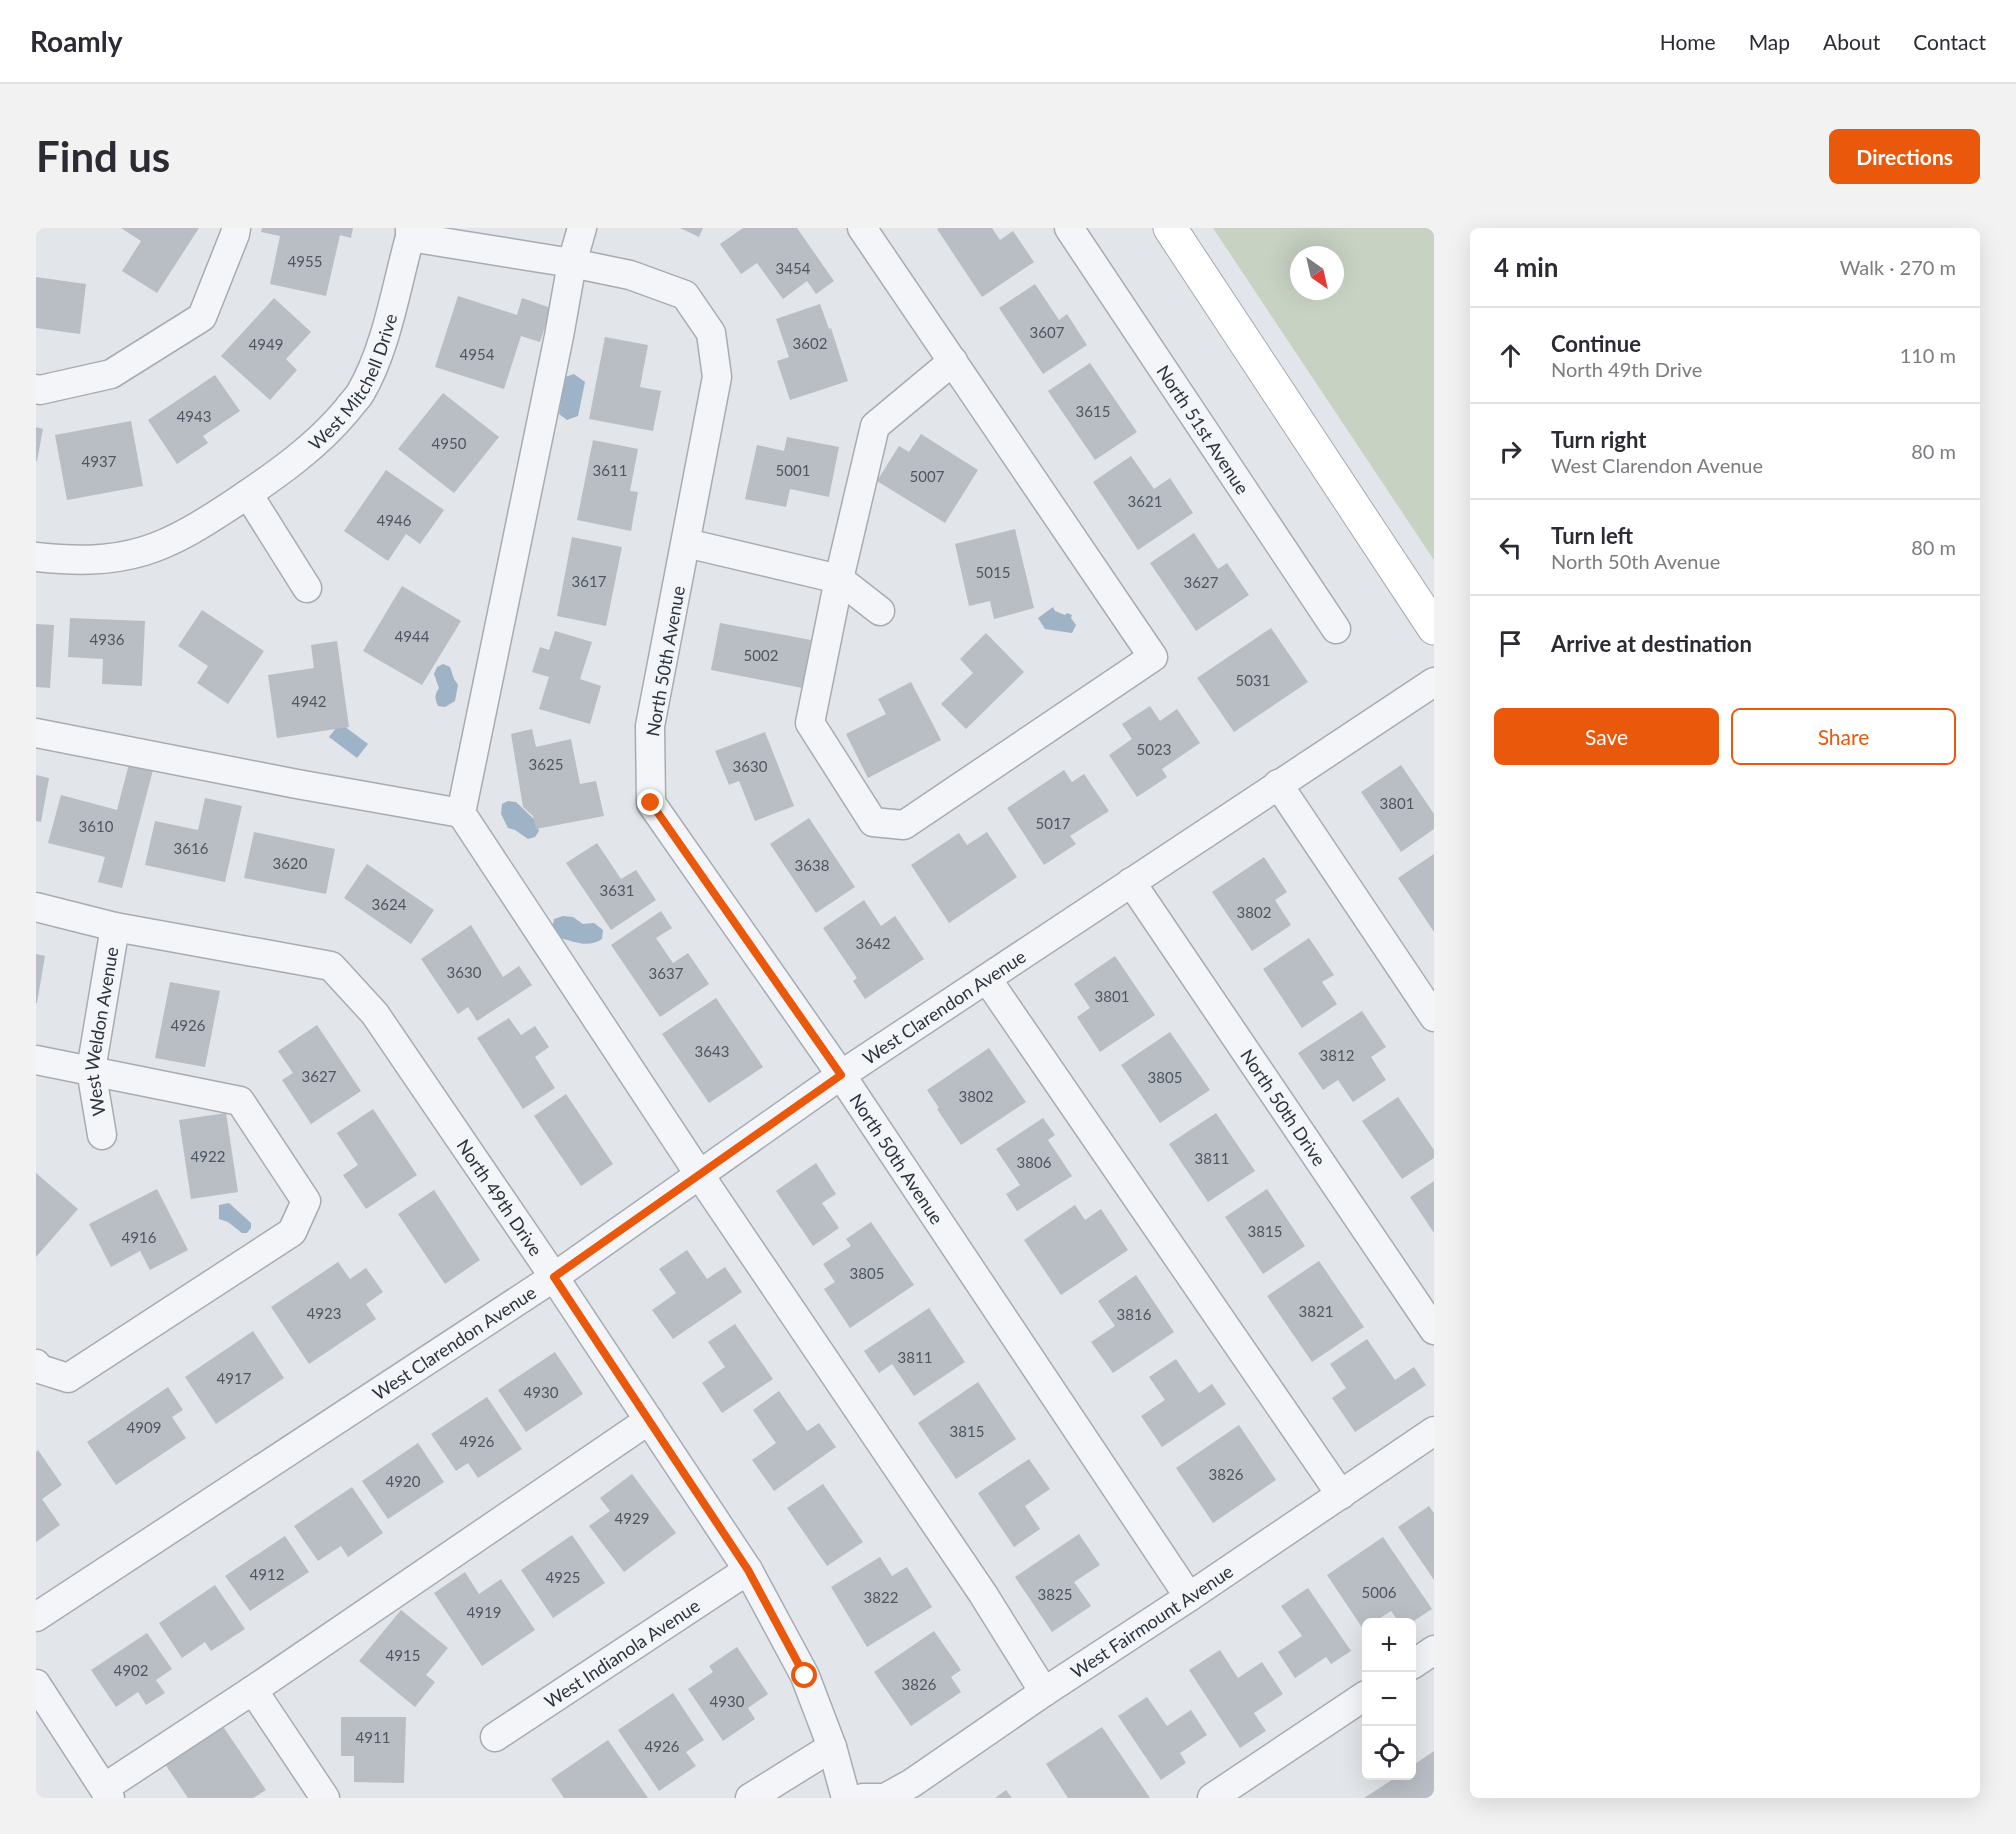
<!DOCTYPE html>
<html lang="en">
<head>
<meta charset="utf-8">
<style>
	:root { --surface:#fff; --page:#f2f2f3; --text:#2b2b33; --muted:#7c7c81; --line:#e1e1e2; --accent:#ea580c }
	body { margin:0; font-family:Lato,sans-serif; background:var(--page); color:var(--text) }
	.controls { position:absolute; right:18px; bottom:18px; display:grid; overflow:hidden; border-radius:9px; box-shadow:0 6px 24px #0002 }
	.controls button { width:54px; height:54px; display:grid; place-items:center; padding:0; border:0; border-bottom:2px solid var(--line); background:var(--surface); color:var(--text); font:30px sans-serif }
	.compass { position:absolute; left:1254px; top:18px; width:54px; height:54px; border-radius:50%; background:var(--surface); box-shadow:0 6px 24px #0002; rotate:146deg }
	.stop { position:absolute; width:18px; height:18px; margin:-14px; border:4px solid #ea580c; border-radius:50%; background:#fff }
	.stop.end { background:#ea580c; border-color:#fff; box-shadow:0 2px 6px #0008 }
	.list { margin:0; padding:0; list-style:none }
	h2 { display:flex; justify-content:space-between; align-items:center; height:78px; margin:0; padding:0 24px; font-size:26px }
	h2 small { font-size:20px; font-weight:400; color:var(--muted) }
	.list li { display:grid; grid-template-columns:39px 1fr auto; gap:18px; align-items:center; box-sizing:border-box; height:96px; padding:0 24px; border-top:2px solid var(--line) }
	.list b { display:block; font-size:22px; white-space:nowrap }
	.list p { margin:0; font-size:20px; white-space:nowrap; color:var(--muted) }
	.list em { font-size:20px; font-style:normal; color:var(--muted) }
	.actions { display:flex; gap:12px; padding:18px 24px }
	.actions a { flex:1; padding:14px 0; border:2px solid var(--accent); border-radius:9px; text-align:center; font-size:21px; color:var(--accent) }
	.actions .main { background:var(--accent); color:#fff }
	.icon { flex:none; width:33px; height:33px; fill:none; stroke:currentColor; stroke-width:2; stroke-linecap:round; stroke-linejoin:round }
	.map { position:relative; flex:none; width:1398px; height:1570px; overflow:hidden; border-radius:9px }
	header { display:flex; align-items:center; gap:36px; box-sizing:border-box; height:84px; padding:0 30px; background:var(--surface); border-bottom:2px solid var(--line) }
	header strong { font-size:28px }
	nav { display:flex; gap:33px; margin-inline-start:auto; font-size:21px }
	.intro { display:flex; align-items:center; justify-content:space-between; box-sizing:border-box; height:144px; padding:0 36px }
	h1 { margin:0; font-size:42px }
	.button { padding:15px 27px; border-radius:9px; background:var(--accent); color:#fff; font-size:21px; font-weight:700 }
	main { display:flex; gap:36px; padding:0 36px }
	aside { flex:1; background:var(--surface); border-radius:9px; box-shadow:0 6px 24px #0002 }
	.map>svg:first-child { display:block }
	.green { fill:#c7d2c3; fill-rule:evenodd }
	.water { fill:#9fb3c6 }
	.building { fill:#b9bec5 }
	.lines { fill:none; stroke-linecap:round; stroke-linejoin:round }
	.minor-casing { stroke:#a7acb3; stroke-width:31 }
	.major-casing { stroke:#a2a9b4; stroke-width:35 }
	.minor { stroke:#f4f5f8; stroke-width:28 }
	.major { stroke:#fff; stroke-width:33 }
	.route { stroke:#ea580c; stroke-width:8 }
	.labels { text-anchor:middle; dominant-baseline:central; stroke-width:4.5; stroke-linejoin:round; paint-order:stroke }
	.number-label { font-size:15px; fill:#4e5661 }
	.street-label { font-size:18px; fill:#2b3340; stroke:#f1f4f7 }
</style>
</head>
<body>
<header>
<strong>Roamly</strong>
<nav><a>Home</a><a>Map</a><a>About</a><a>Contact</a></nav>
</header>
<div class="intro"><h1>Find us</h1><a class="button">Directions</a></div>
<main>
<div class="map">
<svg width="1398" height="1570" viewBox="0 0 1398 1570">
	<rect width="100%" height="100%" fill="#e2e5e9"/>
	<!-- green -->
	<path class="green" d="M1177,0h221v332zM1263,27h36v36h-36z"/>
	<!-- water -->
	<g class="water">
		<path d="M538,146l11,8 -7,34 -11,4 -8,-6 6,-37z"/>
		<path d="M1017,379l2,4 10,4 2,-2 5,2 -1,3 5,7 -4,8 -27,-4 -7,-11z"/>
		<path d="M407,436l7,3 4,12 4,6 -3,16 -10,6 -7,-1c-3,-7 -4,-11 1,-18l-5,-14 3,-7z"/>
		<path d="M304,495l28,21 -11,14 -28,-21z"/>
		<path d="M472,573l8,1 20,19 3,10 -4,6 -7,2 -13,-9 -7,-2 -7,-14 1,-10z"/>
		<path d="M527,688l10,1 10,7 11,-1 9,7 -1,9c-15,10 -29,2 -45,-2l-5,-7 2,-11z"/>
		<path d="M193,975l22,20v5l-4,5h-5l-14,-11 -9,-3v-14z"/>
	</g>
	<!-- building -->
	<g class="building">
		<path d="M85,0h78l-42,65 -35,-22 19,-30z"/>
		<path d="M226,0h91l-2,10 -11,-3 -14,61 -56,-12 10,-48 -19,-4z"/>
		<path d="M644,0h23l-4,9z"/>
		<path d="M707,0h54l37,53 -18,13 -9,-13 -24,18 -26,-36 -16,11 -21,-30z"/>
		<path d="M903,0h53l8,12 13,-9 21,31 -52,35 -45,-68z"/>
		<path d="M0,49l50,7 -6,50 -44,-6z"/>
		<path d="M999,56l24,36 8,-6 20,31 -44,29 -44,-66z"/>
		<path d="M422,68l59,19 5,-17 29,10 -11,34 -19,-6 -17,53 -69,-22z"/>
		<path d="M238,70l37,34 -25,27 11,11 -27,30 -49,-44z"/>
		<path d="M784,76l9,25 2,-1 17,53 -58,19 -13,-39 12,-4 -13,-38z"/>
		<path d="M569,109l43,8 -8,42 21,4 -8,40 -64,-12z"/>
		<path d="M1054,135l47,69 -42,28 -47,-69z"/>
		<path d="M179,147l25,36 -37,25 5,7 -31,21 -29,-44z"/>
		<path d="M407,165l56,44 -45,56 -56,-44z"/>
		<path d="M95,193l12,65 -76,14 -12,-65z"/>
		<path d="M0,199l7,2 -6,32h-1z"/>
		<path d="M885,206l57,36 -33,53 -68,-42 22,-35 10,6z"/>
		<path d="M751,209l52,10 -10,50 -39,-8 -4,18 -41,-8 12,-54 27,6z"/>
		<path d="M557,212l45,9 -8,42 8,1 -7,39 -54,-11z"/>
		<path d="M1095,228l23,33 16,-11 23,35 -55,37 -45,-68z"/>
		<path d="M350,242l58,40 -24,34 -14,-10 -18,27 -44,-30z"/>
		<path d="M979,301l19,79 -40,11 -4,-18 -21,5 -14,-62z"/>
		<path d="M1158,305l24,36 9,-6 22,32 -53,36 -46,-68z"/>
		<path d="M536,309l50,10 -16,79 -49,-10z"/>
		<path d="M366,358l59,35 -39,64 -59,-34z"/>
		<path d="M166,382l62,41 -36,53 -31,-21 11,-17 -30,-20z"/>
		<path d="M34,390l75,3 -3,65 -40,-2 1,-25 -35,-2z"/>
		<path d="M684,395l91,17 -9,48 -91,-18z"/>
		<path d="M0,396l18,1 -4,63 -14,-1z"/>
		<path d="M1235,400l37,54 -74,50 -37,-54z"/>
		<path d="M519,403l37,11 -12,37 21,7 -11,38 -51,-15 10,-32 -17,-5 8,-25 9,3z"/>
		<path d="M950,405l38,39 -58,57 -25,-25 32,-31 -13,-14z"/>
		<path d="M301,413l12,86 -72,11 -9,-63 46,-7 -3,-23z"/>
		<path d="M875,454l30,58 -73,38 -22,-44 40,-20 -8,-15z"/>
		<path d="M1114,478l10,15 17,-12 23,34 -38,26 5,8 -30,20 -28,-42 23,-16 -10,-15z"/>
		<path d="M496,501l4,18 35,-8 9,45 16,-3 8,35 -68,13 -3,-13 -10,-9 -12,-73z"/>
		<path d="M729,504l29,74 -39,15 -16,-40 -10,4 -14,-34z"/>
		<path d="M93,536l24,6 -31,118 -24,-6 7,-25 -57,-14 13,-48 56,15z"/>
		<path d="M1365,537l33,49v15l-33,23 -40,-60z"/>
		<path d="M1028,542l8,12 12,-8 25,37 -39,25 6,8 -32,21 -37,-57z"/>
		<path d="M0,547l13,3 -8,44 -5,-1z"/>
		<path d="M169,570l37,8 -17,76 -80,-17 10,-44 43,9z"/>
		<path d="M773,590l46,69 -39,26 -46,-69z"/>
		<path d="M218,604l81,17 -9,45 -82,-16z"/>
		<path d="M951,604l30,45 -68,46 -38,-58 48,-32 8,12z"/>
		<path d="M561,615l24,36 15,-9 20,30 -45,30 -45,-67z"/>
		<path d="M1398,626v78l-36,-54z"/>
		<path d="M1228,629l23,35 -12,8 16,25 -39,26 -40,-59z"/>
		<path d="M331,636l67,46 -23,34 -67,-46z"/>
		<path d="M828,672l17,26 14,-10 29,43 -59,40 -12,-18 4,-3 -34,-50z"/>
		<path d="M625,683l11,17 -16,10 17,25 15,-10 21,31 -49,33 -49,-72z"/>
		<path d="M435,697l32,52 16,-11 13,19 -55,36 -9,-14 -10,7 -37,-55z"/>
		<path d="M1273,710l25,37 -12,7 15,22 -35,24 -39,-59z"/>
		<path d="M0,726l9,2 -8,47h-1z"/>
		<path d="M1079,728l40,59 -55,37 -23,-35 13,-9 -16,-24z"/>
		<path d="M134,754l50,9 -15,76 -50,-9z"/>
		<path d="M680,770l47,69 -54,36 -47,-69z"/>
		<path d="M1326,783l24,36 -15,10 15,23 -33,22 -15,-22 -15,10 -25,-37z"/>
		<path d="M473,790l12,17 14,-9 14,21 -14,10 20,31 -32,21 -46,-71z"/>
		<path d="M281,797l44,66 -50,33 -29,-44 11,-7 -15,-22z"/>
		<path d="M1134,804l40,58 -50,33 -39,-58z"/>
		<path d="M953,820l37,54 -65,43 -24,-36 2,-1 -12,-18z"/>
		<path d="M530,866l47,70 -32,22 -47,-70z"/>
		<path d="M1362,869l36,53v8l-32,21 -40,-58z"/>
		<path d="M337,881l44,66 -51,34 -23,-34 15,-10 -21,-32z"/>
		<path d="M190,885l12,79 -47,7 -12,-79z"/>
		<path d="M1180,885l39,58 -47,31 -39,-58z"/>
		<path d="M1007,890l12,17 -7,5 24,36 -55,35 -11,-17 14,-9 -24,-36z"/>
		<path d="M780,935l20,31 -14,9 17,25 -26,18 -37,-55z"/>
		<path d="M0,945l42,36 -42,48z"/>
		<path d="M1398,953v52l-24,-36z"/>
		<path d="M121,961l31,61 -38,20 -10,-19 -29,16 -22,-43z"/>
		<path d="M1231,961l38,57 -42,28 -38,-57z"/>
		<path d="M398,962l46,70 -35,24 -47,-70z"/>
		<path d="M1039,977l10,15 16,-11 27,41 -67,45 -37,-55z"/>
		<path d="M835,994l43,63 -64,43 -26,-39 11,-7 -12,-18 28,-18 -5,-7z"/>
		<path d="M651,1022l20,29 18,-12 17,25 -69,47 -21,-29 24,-17 -17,-24z"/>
		<path d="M1283,1033l45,66 -52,35 -45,-66z"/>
		<path d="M302,1034l12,17 16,-11 17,24 -17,12 10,15 -67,45 -38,-57z"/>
		<path d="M1100,1047l38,57 -61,41 -22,-31 24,-16 -17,-25z"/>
		<path d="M893,1080l36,54 -51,34 -22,-32 -13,9 -15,-22z"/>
		<path d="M699,1096l38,55 -51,34 -20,-30 23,-16 -17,-25z"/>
		<path d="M217,1103l31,47 -68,46 -31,-47z"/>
		<path d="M1331,1111l28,41 19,-13 12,18 -71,47 -23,-34 14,-10 -16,-24z"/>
		<path d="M519,1124l28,42 -57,38 -28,-42z"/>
		<path d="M1140,1131l23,34 13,-9 14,20 -64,43 -21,-31 24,-16 -16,-23z"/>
		<path d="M942,1154l38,57 -60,40 -38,-56z"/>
		<path d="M132,1159l15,23 -11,7 14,21 -70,47 -29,-43z"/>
		<path d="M743,1163l28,40 12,-8 17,24 -62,44 -22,-31 24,-17 -23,-33z"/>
		<path d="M451,1169l35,52 -44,29 -10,-15 -12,8 -25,-37z"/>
		<path d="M1203,1197l37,55 -63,43 -37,-55z"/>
		<path d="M382,1215l26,39 -56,37 -26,-38z"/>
		<path d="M2,1222l24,35 -20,14 18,26 -24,17v-90z"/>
		<path d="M993,1231l21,30 -25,17 15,23 -26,18 -36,-54z"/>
		<path d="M596,1246l44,59 -52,39 -35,-46 21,-15 -10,-13z"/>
		<path d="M787,1256l40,58 -36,24 -40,-58z"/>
		<path d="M316,1259l31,46 -35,24 -7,-11 -23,15 -24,-35z"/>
		<path d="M1393,1278l5,7v67l-36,-53z"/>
		<path d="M1043,1306l21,31 -26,17 17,24 -39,26 -37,-55z"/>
		<path d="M536,1307l33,48 -52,35 -32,-48z"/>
		<path d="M249,1308l24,36 -59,39 -25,-35z"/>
		<path d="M1347,1309l49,72 -20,13h-13l-8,-11 -17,11h-8v5l-3,2 -36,-54z"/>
		<path d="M844,1329l12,19 15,-9 25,40 -65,40 -36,-60z"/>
		<path d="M429,1344l14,22 22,-15 34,51 -53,36 -48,-73z"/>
		<path d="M179,1357l30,44 -34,22 -6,-9 -23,16 -23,-35z"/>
		<path d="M1272,1360l43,63 -20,13 -5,-7 -31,21 -17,-26 24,-16 -21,-30z"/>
		<path d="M365,1382l47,38 -22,27 9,7 -20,25 -56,-46z"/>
		<path d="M898,1403l27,39 -10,7 10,15 -50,34 -37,-54z"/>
		<path d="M111,1405l25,36 -16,11 9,13 -19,12 -8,-13 -22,15 -25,-37z"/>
		<path d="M701,1419l31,47 -20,14 7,11 -32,22 -35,-52 25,-17 -4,-6z"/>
		<path d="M1184,1422l18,28 24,-16 21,32 -29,19 12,18 -26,17 -51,-78z"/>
		<path d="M637,1465l31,47 -18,12 10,14 -37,25 -41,-61z"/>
		<path d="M1111,1469l20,29 24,-16 16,25 -27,18 6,10 -25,17 -43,-64z"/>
		<path d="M305,1489h65l-2,66 -50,-1v-26h-13z"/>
		<path d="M184,1494l46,68 -13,8h-65l-25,-37z"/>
		<path d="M1066,1499l48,71h-82l-22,-34z"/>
		<path d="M572,1512l40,58h-84l-13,-19z"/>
		<path d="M1398,1523v47h-70l34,-22h14v-10z"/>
		<path d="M970,1562l6,8h-17z"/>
	</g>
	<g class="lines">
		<defs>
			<g id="minor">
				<path id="s1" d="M374,0v9l162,26 58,12 55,20 26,38 6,44 -67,349 1,77 190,272 348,522"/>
				<path d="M546,0l-10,35 -13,73 -98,477 238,361 284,420 61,98"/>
				<path d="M826,0l291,429 -249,168 -31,-3 -63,-99 29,-144 36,-153 78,-65"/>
				<path id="s2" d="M1033,0l267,401"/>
				<path d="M0,161l4,1 71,-16 91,-57 33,-83 1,-6"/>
				<path d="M212,266l59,94"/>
				<path d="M650,315l153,36 41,32"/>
				<path id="s3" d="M0,329c37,4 72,5 108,-6 34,-10 66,-32 95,-51 40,-27 77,-53 108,-90 4,-6 10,-11 14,-18 26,-45 35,-105 49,-155"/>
				<path d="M0,505l261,51 164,29"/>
				<path d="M1242,556l156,233"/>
				<path id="s4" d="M1095,654l303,448"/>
				<path id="s5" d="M0,679l79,20 216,39 44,48 179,263 194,293 57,106 27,71 14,51"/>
				<path d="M951,751l354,516"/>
				<path d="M0,832l204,41 66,100 -14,31 -224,146 -28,-9 -4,-5"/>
				<path id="s6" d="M66,907l-11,-65 24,-143"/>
				<path id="s7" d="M0,1389l518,-340 287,-202 593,-393"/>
				<path d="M1376,1437l22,-15"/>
				<path d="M0,1456l74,114"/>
				<path d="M217,1462l72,108"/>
				<path id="s8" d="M459,1509l253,-167"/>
				<path d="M68,1560l149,-98 396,-270"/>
				<path d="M714,1570l82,-51"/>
				<path id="s9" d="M827,1570h22l27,-15 132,-91 145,-95 245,-166"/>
				<path d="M1176,1570l154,-103"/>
			</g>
			<path id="major" d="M1134,0l264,400"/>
		</defs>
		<!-- minor casing -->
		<use href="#minor" class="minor-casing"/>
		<!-- major casing -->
		<use href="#major" class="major-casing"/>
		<!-- minor -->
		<use href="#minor" class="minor"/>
		<!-- major -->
		<use href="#major" class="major"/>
	</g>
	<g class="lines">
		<!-- route -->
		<path class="route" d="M615,575l190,272 -287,202 194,293 57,106"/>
	</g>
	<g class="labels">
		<!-- number labels -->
		<g class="number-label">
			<text x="269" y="33">4955</text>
			<text x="757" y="40">3454</text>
			<text x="1011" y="104">3607</text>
			<text x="774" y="115">3602</text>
			<text x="230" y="116">4949</text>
			<text x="441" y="126">4954</text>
			<text x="1057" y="183">3615</text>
			<text x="158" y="188">4943</text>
			<text x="413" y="215">4950</text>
			<text x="63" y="233">4937</text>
			<text x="574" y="242">3611</text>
			<text x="757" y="242">5001</text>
			<text x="891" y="248">5007</text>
			<text x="1109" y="273">3621</text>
			<text x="358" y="292">4946</text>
			<text x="957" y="344">5015</text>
			<text x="553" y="353">3617</text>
			<text x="1165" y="354">3627</text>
			<text x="376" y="408">4944</text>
			<text x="71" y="411">4936</text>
			<text x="725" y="427">5002</text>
			<text x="1217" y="452">5031</text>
			<text x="273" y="473">4942</text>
			<text x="1118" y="521">5023</text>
			<text x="510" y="536">3625</text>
			<text x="714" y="538">3630</text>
			<text x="1361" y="575">3801</text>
			<text x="1017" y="595">5017</text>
			<text x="60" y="598">3610</text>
			<text x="155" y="620">3616</text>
			<text x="254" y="635">3620</text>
			<text x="776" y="637">3638</text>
			<text x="581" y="662">3631</text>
			<text x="353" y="676">3624</text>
			<text x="1218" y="684">3802</text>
			<text x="837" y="715">3642</text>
			<text x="428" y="744">3630</text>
			<text x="630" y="745">3637</text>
			<text x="1076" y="768">3801</text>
			<text x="152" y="797">4926</text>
			<text x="676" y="823">3643</text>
			<text x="1301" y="827">3812</text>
			<text x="283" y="848">3627</text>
			<text x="1129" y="849">3805</text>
			<text x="940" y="868">3802</text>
			<text x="172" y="928">4922</text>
			<text x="1176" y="930">3811</text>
			<text x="998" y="934">3806</text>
			<text x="1229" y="1003">3815</text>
			<text x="103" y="1009">4916</text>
			<text x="831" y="1045">3805</text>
			<text x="1280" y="1083">3821</text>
			<text x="288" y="1085">4923</text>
			<text x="1098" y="1086">3816</text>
			<text x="879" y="1129">3811</text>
			<text x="198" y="1150">4917</text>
			<text x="505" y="1164">4930</text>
			<text x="108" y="1199">4909</text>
			<text x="931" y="1203">3815</text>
			<text x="441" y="1213">4926</text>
			<text x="1190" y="1246">3826</text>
			<text x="367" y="1253">4920</text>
			<text x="596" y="1290">4929</text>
			<text x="231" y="1346">4912</text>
			<text x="527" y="1349">4925</text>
			<text x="1343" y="1364">5006</text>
			<text x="1019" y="1366">3825</text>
			<text x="845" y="1369">3822</text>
			<text x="448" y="1384">4919</text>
			<text x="367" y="1427">4915</text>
			<text x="95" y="1442">4902</text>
			<text x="883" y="1456">3826</text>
			<text x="691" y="1473">4930</text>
			<text x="337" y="1509">4911</text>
			<text x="626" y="1518">4926</text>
		</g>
		<!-- street labels -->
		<g class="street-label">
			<text stroke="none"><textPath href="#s3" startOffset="386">West Mitchell Drive</textPath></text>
			<text stroke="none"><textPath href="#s2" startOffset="242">North 51st Avenue</textPath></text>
			<text transform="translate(629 433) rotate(-80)">North 50th Avenue</text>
			<text stroke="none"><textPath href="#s7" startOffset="1094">West Clarendon Avenue</textPath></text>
			<text stroke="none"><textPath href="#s6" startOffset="105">West Weldon Avenue</textPath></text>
			<text stroke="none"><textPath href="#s4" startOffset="272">North 50th Drive</textPath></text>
			<text stroke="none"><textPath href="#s1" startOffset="1246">North 50th Avenue</textPath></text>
			<text stroke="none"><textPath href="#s5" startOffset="588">North 49th Drive</textPath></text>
			<text stroke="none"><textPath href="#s7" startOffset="500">West Clarendon Avenue</textPath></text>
			<text stroke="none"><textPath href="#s9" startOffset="342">West Fairmount Avenue</textPath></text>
			<text stroke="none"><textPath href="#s8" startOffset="152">West Indianola Avenue</textPath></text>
		</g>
	</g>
</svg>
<div class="controls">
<button>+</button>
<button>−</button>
<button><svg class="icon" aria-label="locate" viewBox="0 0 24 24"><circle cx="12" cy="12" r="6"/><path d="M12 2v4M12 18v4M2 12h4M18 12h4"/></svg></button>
</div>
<svg class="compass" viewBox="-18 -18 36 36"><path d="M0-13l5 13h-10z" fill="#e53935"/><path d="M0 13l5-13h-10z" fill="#7c7c81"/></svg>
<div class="stop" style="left:769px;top:1448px"></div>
<div class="stop end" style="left:615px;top:575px"></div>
</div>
<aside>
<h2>4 min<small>Walk · 270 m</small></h2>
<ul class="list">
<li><svg class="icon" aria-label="ahead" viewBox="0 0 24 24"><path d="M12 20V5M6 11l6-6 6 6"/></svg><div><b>Continue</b><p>North 49th Drive</p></div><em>110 m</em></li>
<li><svg class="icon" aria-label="right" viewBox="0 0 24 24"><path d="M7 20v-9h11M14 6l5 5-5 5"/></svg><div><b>Turn right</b><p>West Clarendon Avenue</p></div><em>80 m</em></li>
<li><svg class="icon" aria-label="left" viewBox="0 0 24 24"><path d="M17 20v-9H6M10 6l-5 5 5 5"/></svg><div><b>Turn left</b><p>North 50th Avenue</p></div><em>80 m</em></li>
<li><svg class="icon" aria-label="arrive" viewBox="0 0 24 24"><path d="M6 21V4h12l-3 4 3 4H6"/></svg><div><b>Arrive at destination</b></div></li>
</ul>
<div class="actions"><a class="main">Save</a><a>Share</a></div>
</aside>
</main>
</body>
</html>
